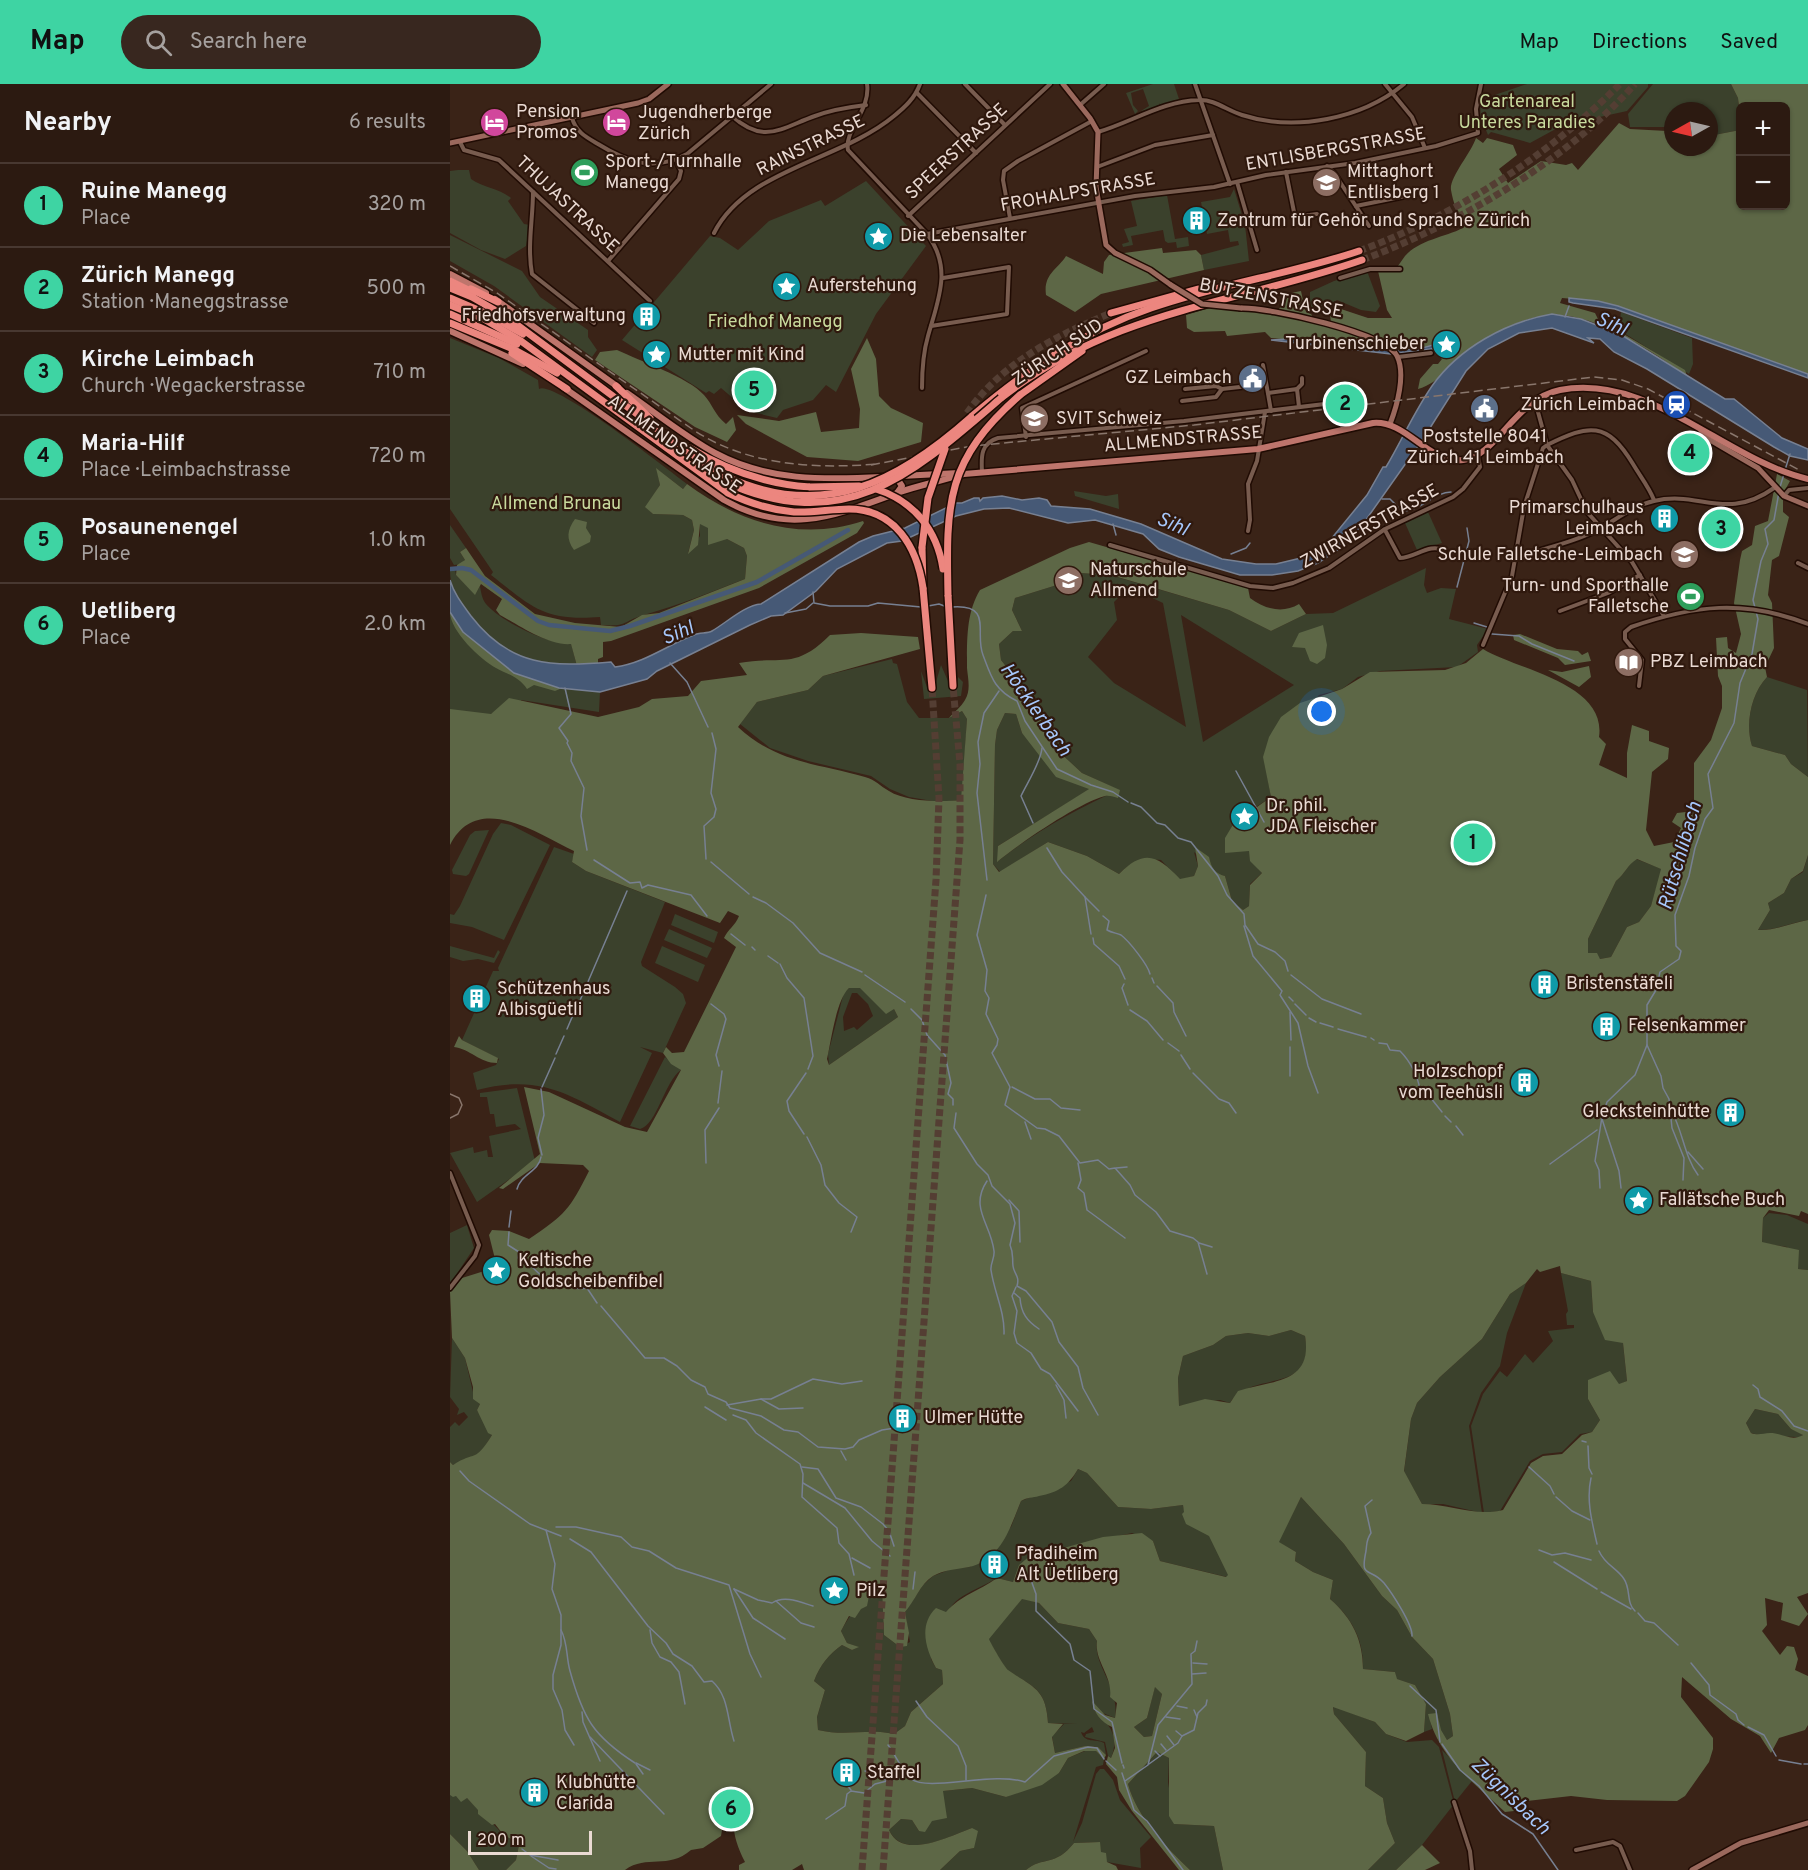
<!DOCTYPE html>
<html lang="en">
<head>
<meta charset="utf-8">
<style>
	:root { --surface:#2c1a11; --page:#38271f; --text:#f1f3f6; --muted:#a6a19f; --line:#483831; --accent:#3ed4a3 }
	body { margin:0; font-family:Overpass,sans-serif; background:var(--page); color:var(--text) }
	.controls { position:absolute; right:18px; top:18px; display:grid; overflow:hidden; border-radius:9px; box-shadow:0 2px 4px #0004 }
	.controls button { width:54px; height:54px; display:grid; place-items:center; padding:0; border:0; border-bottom:2px solid var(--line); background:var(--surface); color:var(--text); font:30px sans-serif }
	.compass { position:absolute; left:1214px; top:18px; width:54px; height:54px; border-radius:50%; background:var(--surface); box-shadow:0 2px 4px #0004; rotate:262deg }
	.scale { position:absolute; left:18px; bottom:15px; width:124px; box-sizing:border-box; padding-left:6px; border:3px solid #eadad3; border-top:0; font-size:16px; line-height:21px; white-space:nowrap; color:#eadad3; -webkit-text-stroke:4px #30190e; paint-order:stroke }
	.you { position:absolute; left:872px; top:628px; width:21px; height:21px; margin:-15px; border:4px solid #fff; border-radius:50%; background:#1a73e8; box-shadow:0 0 0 9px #1a73e833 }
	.badge { display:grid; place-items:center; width:39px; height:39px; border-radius:50%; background:var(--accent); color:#111; font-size:20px; font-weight:700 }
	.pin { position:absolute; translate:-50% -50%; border:3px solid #fff; box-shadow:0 2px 6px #0006 }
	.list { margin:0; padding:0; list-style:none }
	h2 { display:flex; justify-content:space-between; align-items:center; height:78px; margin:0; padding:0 24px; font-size:26px }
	h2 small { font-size:20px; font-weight:400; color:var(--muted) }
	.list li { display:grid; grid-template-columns:39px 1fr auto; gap:18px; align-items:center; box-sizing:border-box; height:84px; padding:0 24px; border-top:2px solid var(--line) }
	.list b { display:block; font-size:22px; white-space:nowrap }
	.list p { margin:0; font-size:20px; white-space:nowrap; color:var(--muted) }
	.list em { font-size:20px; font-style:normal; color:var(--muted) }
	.icon { flex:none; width:33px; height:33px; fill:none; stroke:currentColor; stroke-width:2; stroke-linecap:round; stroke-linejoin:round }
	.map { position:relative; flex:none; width:1358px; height:1786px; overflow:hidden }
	header { display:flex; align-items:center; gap:36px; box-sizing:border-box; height:84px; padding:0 30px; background:var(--accent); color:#111 }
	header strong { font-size:28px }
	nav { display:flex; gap:33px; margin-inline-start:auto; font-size:21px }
	.search { width:420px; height:54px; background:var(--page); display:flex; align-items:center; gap:15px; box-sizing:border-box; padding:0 21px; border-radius:33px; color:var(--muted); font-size:22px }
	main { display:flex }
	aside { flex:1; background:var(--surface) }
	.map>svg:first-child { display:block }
	.green { fill:#3b412c; fill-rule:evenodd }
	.forest { fill:#5d6746; fill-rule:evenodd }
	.water { fill:#465976; stroke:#778092; stroke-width:1.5 }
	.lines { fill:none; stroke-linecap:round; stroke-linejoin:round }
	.stream { stroke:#778092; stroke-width:1.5 }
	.canal { stroke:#465976; stroke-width:4.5 }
	.highway-tunnel { stroke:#543e33; stroke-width:7; stroke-dasharray:7 3.5; stroke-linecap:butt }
	.street-casing { stroke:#200b03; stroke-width:7 }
	.secondary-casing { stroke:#200b03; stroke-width:8 }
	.primary-casing { stroke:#200b03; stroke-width:9 }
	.highway-casing { stroke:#200b03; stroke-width:10 }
	.street { stroke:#785c4f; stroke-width:4 }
	.secondary { stroke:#9b695d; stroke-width:5 }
	.primary { stroke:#be756c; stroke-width:6 }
	.highway { stroke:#ec867f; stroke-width:7 }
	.tram { stroke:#89766c; stroke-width:1.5 }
	.rail { stroke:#89766c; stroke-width:1.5; stroke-dasharray:9 4.5; stroke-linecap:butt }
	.secondary-bridge-casing { stroke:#200b03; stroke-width:8; stroke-linecap:butt }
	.highway-bridge-casing { stroke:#200b03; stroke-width:10; stroke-linecap:butt }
	.secondary-bridge { stroke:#9b695d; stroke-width:5 }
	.highway-bridge { stroke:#ec867f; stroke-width:7 }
	.labels { text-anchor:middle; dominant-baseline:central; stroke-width:4.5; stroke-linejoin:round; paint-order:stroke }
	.park-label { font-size:18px; fill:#c8da9d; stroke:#30190e }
	.poi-label { font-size:18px; fill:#eadad3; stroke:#30190e; text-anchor:start }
	.street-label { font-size:18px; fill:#eadad3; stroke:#30190e }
	.water-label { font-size:20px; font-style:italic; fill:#a6c7fb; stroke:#30190e }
</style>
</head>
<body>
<header>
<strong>Map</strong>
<div class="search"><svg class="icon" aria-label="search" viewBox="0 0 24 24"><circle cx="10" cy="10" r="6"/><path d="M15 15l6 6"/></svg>Search here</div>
<nav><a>Map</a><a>Directions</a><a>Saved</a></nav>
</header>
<main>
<aside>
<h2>Nearby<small>6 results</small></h2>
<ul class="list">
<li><span class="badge">1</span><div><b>Ruine Manegg</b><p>Place</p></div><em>320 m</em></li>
<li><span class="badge">2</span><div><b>Zürich Manegg</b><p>Station · Maneggstrasse</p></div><em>500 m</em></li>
<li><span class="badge">3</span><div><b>Kirche Leimbach</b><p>Church · Wegackerstrasse</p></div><em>710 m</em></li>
<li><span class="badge">4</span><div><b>Maria-Hilf</b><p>Place · Leimbachstrasse</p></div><em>720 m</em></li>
<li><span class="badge">5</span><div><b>Posaunenengel</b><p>Place</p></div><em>1.0 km</em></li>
<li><span class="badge">6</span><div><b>Uetliberg</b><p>Place</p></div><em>2.0 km</em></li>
</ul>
</aside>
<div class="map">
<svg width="1358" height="1786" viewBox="0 0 1358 1786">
	<rect width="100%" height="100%" fill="#3a2317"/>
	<!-- green -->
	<g class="green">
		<path d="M703,0h21l6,18 -19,4 -2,-3 1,4 -19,4 8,-5 -6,-17 -12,4 2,12 5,6 -3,3 -9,-21z"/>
		<path d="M1077,0h121v3l-21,24 -64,14 -33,18 -39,-11 -3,3 -4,-10h-3l-1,-25z"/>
		<path d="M1203,0h78l7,14 2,32 -31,6v-25h-36v31l-8,-15h-35l-2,-13z"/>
		<path d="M8,86h11l2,9c13,9 28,9 40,19l-3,3 16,23 6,1 -4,21 -21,13 -24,-9 -31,-17v-62z"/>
		<path d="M416,97l60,65 -50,68 -40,78 -10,-7 -13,15 -30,10 -6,8 -29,-7 -27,-23 -7,6 -5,-3 -3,2 -84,-53 88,-104 10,2 18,12 31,-29 52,-21 4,6z"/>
		<path d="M784,105l11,36 4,36 -45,9 -3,-15 38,-10 -1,-4 -8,1 -2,-12 -21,4 -6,-32 29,-5z"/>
		<path d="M717,111l8,44 13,-2 1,9 -12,2 -1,-6 -8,1 -3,-2 -2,-11 -32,6 2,9 -10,2 -1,-3 7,-2 -5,-13 13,-3 -6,-25z"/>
		<path d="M0,151l72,36 18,26 48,33v7l9,13 -5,7 -98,-71 -44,-25z"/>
		<path d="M917,187l13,35 -4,6 -15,-2 -24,-10 -16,11 -11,-3v-16l24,-11z"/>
		<path d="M1171,228l71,26 1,26 -4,10 -81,-51 12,-4z"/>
		<path d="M0,254l49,20 39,22 1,9c15,-9 128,80 148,95l-4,5 -26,-20 3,16 -14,22 7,7 30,1 9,5 2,10 -6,23 12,-17v-12h5l16,15h6l17,9 3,8 -2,23c-34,13 -66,26 -101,36 -22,6 -15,12 -43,10l-1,-8c-56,4 -67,-9 -109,-42l2,-3 -43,-63z"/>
		<path d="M624,407l32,5 12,-2 1,15 -44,-13z"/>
		<path d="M978,428l14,31 -25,7 -12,-27z"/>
		<path d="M0,441l16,23 -6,4 5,8 -3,4 -8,1 -4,-7z"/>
		<path d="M976,484l-2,17 3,8 14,-5 15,1 -7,30 39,10 -11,16 1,7 -21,15 -77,4 -22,6 -16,12 -23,6 -55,62 7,40 -15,10c-4,28 -15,44 6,66l-12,11 -1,22 -6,4 -11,-9 -7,-25 -6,-1 -25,-23 4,14 -4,10 -14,4 -19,-20c-16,-1 -31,2 -42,14l-32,-18 -39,-14 -48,30 -7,-8 2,-119 2,-15 8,-17 11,1 6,19 68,56 -92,57v15c37,-29 78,-52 121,-71l-37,-17 -27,-25 -3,-13 -20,-36 -31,-39 -2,-16 14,-13h9l-10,-21 3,-12 42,-13 1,-5 22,-7 30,2 119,35 42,21 35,-17 27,-1zM679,503l34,16 23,124 -72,-44 -26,-26 29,-37 -3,-18zM731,531l113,70 -91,57z"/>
		<path d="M5,485l1,6 19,19 5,-8c1,6 2,13 6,18 13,16 64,42 85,39l6,23c-53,-5 -75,-9 -109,-54 -10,-13 -18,-24 -18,-42z"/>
		<path d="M0,528l109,76 41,4 -1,20 -78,-12v3l-71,26z"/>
		<path d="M442,575l1,4 4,1 10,38 12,16h30l13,-7 5,8 -5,81 -24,2 -29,-5 -19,-8 -19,-13 -63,-15 -38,-13 -30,-24 17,-22 51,-12 15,-14z"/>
		<path d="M491,581l10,23 5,1 2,-12 5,5 -2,14 -37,3 -3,-28 7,19 5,2z"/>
		<path d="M1317,593l40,13 1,87 -17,-13 -6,-9 -33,-9c-7,-22 -1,-52 15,-69z"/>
		<path d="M51,739l10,2 39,20 -46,95 -32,-13 -22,-4v-9l4,1 6,-9 33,-72z"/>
		<path d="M39,746l-20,44 -3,2 -13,-2 -1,-4 18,-35 5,-4z"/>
		<path d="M104,763l20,7 -2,8 14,9 79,31 -24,60 1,4 33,21 8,7 3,9 -23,50 -23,-6 12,6 -32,69c-53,-29 -81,-48 -143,-32l-4,-17 23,-8 3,-6 -37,-19 31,-69h6l-1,-3z"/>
		<path d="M1358,771v65c-18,3 -32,10 -50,10l12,-20 -2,-7 16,-10 7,-14 12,-7z"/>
		<path d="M1186,775l26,10 -11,37 -12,16 -12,5 -16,30 -11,2 -12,-6v-14l28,-58c9,-7 11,-16 20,-22z"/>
		<path d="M225,830l43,18 -4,11 -43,-18z"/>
		<path d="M219,845l43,19 -5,10 -43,-18z"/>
		<path d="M0,862l44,12 4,-8 2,2 -6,11 -16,-4 -15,2 -13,-4z"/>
		<path d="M212,862l43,19 -7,17 -43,-19z"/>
		<path d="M410,903l34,22 4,8 -69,48 -1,-11 16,-62 5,-4zM402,909h5l11,11 5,12 -16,14 -3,-3 -10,4 -1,-14z"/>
		<path d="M215,973l16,13c-17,12 -24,55 -41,59l-10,-3z"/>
		<path d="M67,1004l18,73 -58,41 -27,-49 23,-6 1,6 13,-3 1,7h5l-4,-21 32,-7 -6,-5 -19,3 -2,-13h-4l-3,-17h-7v-4z"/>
		<path d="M1319,1129l18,2 21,9v46l-10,-1 -11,-22 -25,-4 1,-25z"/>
		<path d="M17,1141l7,23 -24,36v-51z"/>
		<path d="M1111,1189l30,8 2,31 30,31 4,38 -39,18 12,21 -8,12 -12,2 -18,18 -19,2 -13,7 -30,50 -16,2 -13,-87 12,-32 17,-23 7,6 18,-23 8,9 20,-22 -5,-10 26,-3v-3h-7l-1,-11 2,-3z"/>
		<path d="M1076,1199l-19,50 -7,33 -19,27 -12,33 13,87 -39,-9h-21l-18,-32 7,-53 6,-16 23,-26 42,-38 28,-45z"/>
		<path d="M841,1246l14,6c11,61 -54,33 -75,67l-10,-3 -41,6 -1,-28 5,-22 30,-11 13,-9 22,-3 21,3z"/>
		<path d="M2,1254l13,20 8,34 7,12 -3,6 15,25 -11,18 -28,12 -3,-3v-35l5,-5 4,4 9,-9 -4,-5 -7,3 2,-6 -9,-12z"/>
		<path d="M1305,1325l23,5 13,15 12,5 -2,3c-13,0 -38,0 -50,-4l-5,-10z"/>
		<path d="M628,1385l9,4 31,34 33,2 32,-4c3,18 17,20 27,31 4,6 15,31 19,39l-2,2 -67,-16 -7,-20 -21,-8 -65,14 -30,3 -24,32 -16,-4c-11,7 -23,11 -34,18 -21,12 -25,42 -32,63l5,9 6,2 1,14 -32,28 -6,14 -11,8c-27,-6 -47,3 -76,-4l-1,-13 8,-27 -11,-9c6,-16 15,-27 28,-36l10,5 6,-3 -11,-4 -6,-12c8,-14 24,-40 41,-42l2,46 16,12 10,-5 -5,-30 18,-27 10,-9 21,-8 16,-1 41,-40 10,-26 50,-20z"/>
		<path d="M851,1413l43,47 38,52 15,14 15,27 21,22 17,55 3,22 -6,4 -18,-26 3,15 -8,3 2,-28 -11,-19 -19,-6 -1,-7 -32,-3c1,-29 -11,-51 -33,-70l3,-19 -20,-8 -18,-11 1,-9 -18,-10z"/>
		<path d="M572,1514l17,5 19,20 31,6 8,12c-4,25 23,45 18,77l-22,-9c16,14 27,27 18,49l-3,-2 -3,-14 -20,-5 1,-3 8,-2 -2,-5 -8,6 -3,-1c4,12 14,6 23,11l2,12 -8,-8 -13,-1 -30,7 -3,-17 12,-12h13l-29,-1c-2,-34 -14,-36 -40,-52 -3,-2 -17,-27 -20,-32z"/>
		<path d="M705,1602l7,8 -10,42 -8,1 -10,-10 13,-9z"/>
		<path d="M883,1622l42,16 11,12 21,8 25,-2 7,7 15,57 -32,41 -26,25h-28l27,-27 -8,-20 -4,-25 -18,-12 1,-34 -32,-38z"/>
		<path d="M992,1666l30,31 -17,21z"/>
		<path d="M635,1667h11l8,8 -1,6 -7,2 -23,75 9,-19 14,-49 4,-5h4l9,11 7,20 31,37 -11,11 1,20 -34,-6 -6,-9 -2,-11 -25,1c-19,24 -31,13 -48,27h-86l20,-19 14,-3 -2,-20c-22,8 -69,33 -83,2l12,-11 11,1 7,11 24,-40 29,-3 34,9 53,-24 9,-15z"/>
		<path d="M707,1668l12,6 -1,24 7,42 39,2 9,44h-33c-24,-23 -53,-53 -62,-86z"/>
		<path d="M0,1711l17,3 35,35 17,12 -3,15 -10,10h-27l-12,-19 -17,-17z"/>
	</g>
	<!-- forest -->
	<g class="forest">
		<path d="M1281,0h77v294l-54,-23 -136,-49 -20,-5 -36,-3 -2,5 35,10 3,6 87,51 2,6c-34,-24 -94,-64 -136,-61 -28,2 -57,18 -80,33 -20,13 -30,35 -53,41l2,-10 13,-15h5l4,-5 -7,-5v-3l-33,3 -10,-13 -61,-18 -1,-9 11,-5 27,9h24l-5,-8 -9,-39 15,1c5,-5 8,-11 12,-16 14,-16 40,-19 58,-28 -4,-12 -10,-25 -12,-38 -2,-12 20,-37 25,-52l7,5 4,-5 26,7 4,10 -18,14 9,14 33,-22 25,4 6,-2 6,7 41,-47 11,6 37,2 6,16h36v-11l31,-6v76h46v-100h-46v10l-2,-18z"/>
		<path d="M712,164l1,5 33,-3 5,5 3,15 -103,24 -26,18 -29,-17c-3,-21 12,-26 20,-39l37,18 1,-12 5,-7z"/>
		<path d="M851,207l4,19 7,5 -1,6 39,12 30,15 -109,-10 -6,-6 -38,4 -2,-5 -31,1 -7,-4 -1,-13 23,-7 66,6 16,-21z"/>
		<path d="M417,254l9,21 3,37 12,12 32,15 -2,19 -63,19 -51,-4 -61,-33 -9,-9 42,6 37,-9 5,20 38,-4 1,-19 -9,-40z"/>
		<path d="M167,266c23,11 71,27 87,45 9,10 10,19 22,29l7,-7 3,13 -9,12 -32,-15 -100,-67 5,-8z"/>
		<path d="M206,384l27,21 4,-5c51,38 113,58 176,37l1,2 -7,10 -98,55 -148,53 -8,1v15l-5,2v4l-21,3 -6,-22c-22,2 -51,-18 -71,-29l-4,-5 6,-11 -21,-15 -6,11 -19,-20 1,-10 8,-5 -5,-8 6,-4 19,28 50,38 40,9 46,4 21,-12 17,-2 86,-34 2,-23 -3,-8 -17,-9 -19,6v-17l-8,-4 -2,21 -10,9 6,-24 -2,-10 -9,-5 -30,-1 -8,-7 15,-22z"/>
		<path d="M1327,390l13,7 -7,13v18l6,5 -10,39 -7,4 -4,35 4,8 2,45 -9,19 2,10c-16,17 -22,47 -15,69l33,9 6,9 17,13v78l-5,16 -12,8 -7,14 -16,10 2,7 -12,20c18,1 32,-7 50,-10v294l-7,-3 -2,5 -30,-6 -6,8 -1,24 37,8 -1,19 10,1v323l-11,4 11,17 -9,12 -18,-6 2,-17 -18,-5 2,27 -5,6 18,24 7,-9 7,1 4,12 -3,11 13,6v49l-3,5 -26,8 -8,15 -11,-17 -29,-17 -49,-42 -1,20 32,41v11l-4,13 -24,34 -8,5 -70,-1 -36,-4 -44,5 -13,10 -9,1c-33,-31 -66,-54 -77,-98l9,-1 4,17 6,10 6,-4 -3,-22 -17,-55 -21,-22 -15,-27 -15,-14 -38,-52 -43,-47 -22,45 17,10 -1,9 18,11 20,8 -3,19c22,19 33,41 33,70l32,3 2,7 18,6 11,19 -2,28 -18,9 -20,-7 -11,-12 -42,-15 1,7 32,38 -1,34 18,12 4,25 8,20 -27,27h-145l-9,-44 -40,-2 -5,-8v-58l-12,-6 -29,32c9,33 38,63 62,86h-11l-47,-59 -13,-21 -2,-13 -11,-13 2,-8 3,2 4,-10 -3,-21c-11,-5 -18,-14 -20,-26l13,14 10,3 2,-15 -7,-6c3,-21 -16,-36 -13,-56l-8,-12 -31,-6 -19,-20 -17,-4 -33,40c2,5 16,29 19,31 26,18 38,19 40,53l15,1 -11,13 3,16 30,-7 13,1 8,8 -2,4 -8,-8h-12l-16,7 -9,15 -17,12 -36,12 -34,-9 -29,3 4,27 -15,3 -7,11 -6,-1 -7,-11 -11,-1 -12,11c13,31 61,6 83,-2l6,3 -4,17 -14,3 -20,19h-136l-2,-6 -10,6h-53v-5l6,-3c-10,-20 -14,-34 -10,-56l-4,-3 -7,1 1,9 -4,23 -18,12 -12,2c-23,20 -44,4 -66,20h-119l10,-10 3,-15 -17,-12 -7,-9 -3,1 -14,-11v-4l-11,-12 -6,4 -5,-6 -3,1 -3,-2v-333l3,3c23,-15 21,-1 39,-30l-4,-2 -11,-23 3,-6 -7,-5v-12l-8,-29 -13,-20 -2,-46 12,-14 35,-11 -8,-32 3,-5 17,1 20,8c36,-24 41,-30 60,-68l-6,-6 -43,-2 -37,26 -4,-1 41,-34 -16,-67 25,5 76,35 22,5 34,-62 -10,-6 -8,-11 3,-6 6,6 12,-1 52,-105 -12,-9c4,-9 11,-12 15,-22l-11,-5 -8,12 -134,-52 -14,-9 2,-11c-37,-18 -97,-60 -124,-6v-136l41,5 18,-16 89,19 41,-10 13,-8 36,-3 13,-15 46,-6 -8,-12c43,-8 55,8 91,-28l31,-2 57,4 2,12 -97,27 -15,14 -51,12 -19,25c39,36 78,36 127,50 11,3 15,9 24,14 17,11 53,11 72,9l6,-81 -5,-8 -13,7c5,-6 12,-11 16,-18 6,-10 3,-21 2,-32 0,-27 -1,-55 13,-78l90,-42 19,-6 159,46 2,10c14,11 33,16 49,6l7,10 -35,17 -42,-21 -118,-35 -31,-2 -21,7 -2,5 -42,13 -3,12 10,21h-9l-14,13 2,16 31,39 9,21 11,15 3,13 27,25 38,17 -2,8c-4,-1 -9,-3 -13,-2 -27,7 -86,48 -108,66l1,-16 91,-57 -33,-12 -34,-44 -6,-19 -11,-1 -8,17 -2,15 -2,119 6,8 49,-30 39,14 32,18c26,-26 39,-18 61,5l14,-3 4,-10 -3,-19 14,10c2,10 6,17 16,19l7,25 11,9 6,-4 1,-21 12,-12 -12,-12 -1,-10 -24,2v-15l21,-35 11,4 14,-10 -8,-40 6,-20 12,-20 19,-14 42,-14 28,-17 75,-2 21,-7 17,-14c34,21 124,34 116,88l7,7 -7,21 28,13v-25l5,-28 17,6v10l20,7 -1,11 -16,13 -6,58 8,16 20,-4 7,-14 -9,-6 5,-9 17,-2v-48l17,-23 11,-32v-22l-4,-10 -2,-38 11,-1 1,11 8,5 5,-19 -7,-31 6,-43 2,-9 10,-6 3,-19 13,-5zM1187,775l24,10 -10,37 -12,16 -12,5 -16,30 -11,2 -3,-6h-9v-14l28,-58c9,-7 11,-16 21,-22zM399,904h11l26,26 8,-5 4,8 -69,48 -2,-6c4,-17 9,-59 22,-71zM1110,1182l1,7 30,8 2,31 12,28 18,3 4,38 -8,3 -9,-13 -22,9v19l12,21 -8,12 -10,3 -20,19 -19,2 -12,7 -28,47c-27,7 -54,-6 -81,-6l-18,-33 7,-52 6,-16 23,-26 42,-38 28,-45 16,-11 11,-14 3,3zM841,1246l14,6c8,48 -33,44 -67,55l-8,12 -25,-4 -26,7 -1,-28 5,-22 30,-11 13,-9 22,-3 21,3zM1305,1325l23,5 13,15 12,6c-12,7 -20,-2 -33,-2 -7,0 -11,3 -19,0l-5,-10zM628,1385l9,4 31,34 33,2 32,-4 1,7 -2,2 4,10 23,12 19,39 -2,2 -66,-16 -7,-20 -11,-8 -39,4 -36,10 -30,3 -18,15 -6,17 -16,-4c-18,13 -36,17 -51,34l-10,-4c-18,17 -10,42 0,60l6,2 1,14 -32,28 -6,14 -11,8c-27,-6 -47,3 -76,-4l-1,-13 8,-27 -11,-9c6,-16 15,-27 28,-36l10,5 7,-3 -12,-4 -6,-12 8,-15 6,2 6,-9 6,-3 2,-10 5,-6h8l2,45 16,12 7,-1 2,-13 -4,-21c10,-11 15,-28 28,-36 11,-6 24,-7 36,-9 32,-7 41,-39 52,-66 7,-4 11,-3 18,-5 20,-4 29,-10 39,-27zM705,1603l7,7 -10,42 -8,1 -10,-10 13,-9z"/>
		<path d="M125,435l12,3 -1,6 5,8 -1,6 -16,8c-8,-11 -7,-20 1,-31z"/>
		<path d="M0,528l13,20 99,56 -7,3 -21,-6 -7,4c-8,-12 -18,-14 -31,-21 -15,-8 -46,-37 -46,-56z"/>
		<path d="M873,541l4,20 -2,13 -8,6 -7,-3 -5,-13 -13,-1 7,-14z"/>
		<path d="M1070,550l37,15 21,2 4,4 6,-3 3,9 -26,4 -7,-7 -44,-18 -1,-5z"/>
		<path d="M1139,582l2,11 -12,10 -31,-17 14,2z"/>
		<path d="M9,952l3,4 36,18 -1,5c-17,0 -27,-14 -43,-16z"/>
		<path d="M0,1750l17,17 12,19h-29z"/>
		<path d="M650,1758l1,10 5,1 1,9 9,4 2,4h-92c17,-14 29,-3 48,-27z"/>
		<path d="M972,1761l18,18 -15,7h-29z"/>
	</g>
	<!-- water -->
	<g class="water">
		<path d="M1119,214l29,3 20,5 190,68v4l-193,-69 -42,-6 -4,-1z"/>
		<path d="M1102,230l29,5 39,15 105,65h9l48,39 26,11v11l-18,-4 -16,-9 -127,-78 -33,-17 -14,-13 -12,-1 6,5 -42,-15 -33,5 -31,16 -22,22 -43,68 -60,85 -24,25 -21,14 -20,8 -26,4h-32l-61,-18 -20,-8 -16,-15 -48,-14 -27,3 -59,-15 -25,1 -28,7 -54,25 -15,2 -50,26 -21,22 -33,24 -12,1 -21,9 -93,46 -10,8 -47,13 -41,-4 -45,-15 -51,-41 -13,-20v-32c4,14 13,25 21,36 39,51 81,51 140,46l4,5c30,-4 52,-22 79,-32 6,-3 13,-1 18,-4 14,-8 33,-26 49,-27l98,-62 14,-6 32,-8 51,-25h6l12,-5h5l1,3 3,-3 19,-2 20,4 17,-2 8,2 4,6 39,3 51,15 81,35 34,5h20l29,-7 22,-13 40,-49 16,-28h3c16,-27 28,-55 46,-81 27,-38 74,-64 120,-72z"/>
		<path d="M839,255c32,3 132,23 153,0l-1,5 6,3 -56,7 -120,-14z"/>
	</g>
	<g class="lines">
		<!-- stream -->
		<g class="stream">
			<path d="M1115,233l4,-11"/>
			<path d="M1335,386l5,-16"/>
			<path d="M1330,403l4,-13"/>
			<path d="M932,415h8l12,12c18,1 32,-19 49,-19"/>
			<path d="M663,440l3,11"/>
			<path d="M781,470l15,-6 4,-5"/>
			<path d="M1007,503l12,-46 -2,-13"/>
			<path d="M363,508l1,11 16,3h38l10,-3 43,4"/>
			<path d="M478,522l11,-2 8,3"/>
			<path d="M502,523c42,-3 22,26 31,48 8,21 11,35 34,46l8,20 32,48 34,16 22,7 15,10"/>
			<path d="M335,529l21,-4 7,-6"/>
			<path d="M1024,539l13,4"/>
			<path d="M1042,550l27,2 13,8 42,17"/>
			<path d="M220,579l17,19 21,45"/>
			<path d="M115,604l6,26 -12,14 9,13 -1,2 5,10 -1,8 13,27 -3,28 6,34"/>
			<path d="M786,687l28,51"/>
			<path d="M681,719l10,4 16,16 8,2 13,13 13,4 27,34 9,19 17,19 1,11 13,19 17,8 10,9 3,10"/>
			<path d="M583,739l-12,-27c6,-13 20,-34 21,-48"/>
			<path d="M597,764l15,24 23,25 6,37"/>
			<path d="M256,775l-2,-33 10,-9 2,-8 -5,-16 5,-44 -4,-16"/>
			<path d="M144,776l36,23 10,-1 2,6 6,-3 43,10 16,21"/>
			<path d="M261,778l38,32"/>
			<path d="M537,796l-10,-87 3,-29 -2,-22 6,-29 15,-22"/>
			<path d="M536,811l-9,40 10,35 -2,21 4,7 -3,16 12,25 -1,6 -5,8 18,34 -5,18 32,23 8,1 14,7 21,27 18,-3 11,9 6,-1 15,17 5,10 21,17 14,19 23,7 5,4 9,32"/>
			<path d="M303,813l13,6 27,20 27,30 42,19"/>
			<path d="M635,813l14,14"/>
			<path d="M653,832l6,5 -2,9c5,3 10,3 14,5 8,6 27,30 29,39"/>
			<path d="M794,842l9,30 29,35 -2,4 18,28 10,43 10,27"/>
			<path d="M281,850l14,11"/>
			<path d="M643,854l1,6 25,22 6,13"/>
			<path d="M302,863l3,3"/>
			<path d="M318,872l10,7"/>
			<path d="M330,880l7,14 17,20 9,58 -5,13"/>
			<path d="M415,891l40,27"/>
			<path d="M841,891l31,24 39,15"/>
			<path d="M702,894l2,5"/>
			<path d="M674,900l-2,4 6,17"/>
			<path d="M707,902l16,17 1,9 12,24"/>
			<path d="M839,913l4,4"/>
			<path d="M261,920l13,10 2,5 -10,36 3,11"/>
			<path d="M845,920l11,11"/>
			<path d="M128,921l49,-114"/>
			<path d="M461,925l11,11 5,15 18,20 6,28 -3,11 5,5v6"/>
			<path d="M680,926l17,11 16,19"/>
			<path d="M840,928l1,28"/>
			<path d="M859,934l7,4"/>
			<path d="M870,939l13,4"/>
			<path d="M117,945l6,-14"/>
			<path d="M888,945l28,8"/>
			<path d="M921,954l3,2"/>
			<path d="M718,959l11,8"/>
			<path d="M929,959l8,1 3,6 10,1c10,10 18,25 20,39l10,7 12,15"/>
			<path d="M1197,961l14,31 2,12 6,11 3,29 12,30 -1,22"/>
			<path d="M840,963v29"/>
			<path d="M106,970l8,-18"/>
			<path d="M731,971l9,14"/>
			<path d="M743,989l26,26 10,4 7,10"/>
			<path d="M92,1003l13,-29"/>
			<path d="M562,1003l23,12h15l11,9 19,2"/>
			<path d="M91,1005l3,26 -6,23 4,17"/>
			<path d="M268,1019l4,-32"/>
			<path d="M1221,1026c12,21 13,46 27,65"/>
			<path d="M506,1029l-2,15 23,36 11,11 4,11 18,18 5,19 -5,22c4,9 2,12 3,21 1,8 7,10 4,20l9,5 26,31 7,20 19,25 5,21 15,27"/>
			<path d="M995,1032l6,6"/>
			<path d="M1152,1035l17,52 2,17"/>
			<path d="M575,1038l6,17"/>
			<path d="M1006,1042l7,9"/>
			<path d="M354,1050l-15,-23 -2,-10 19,-28"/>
			<path d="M357,1053l14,28 4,20 14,18 18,14 -6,15"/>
			<path d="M1238,1068l15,17"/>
			<path d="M256,1079l-1,-33 14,-22"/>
			<path d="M628,1079l3,17 -3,8 6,5 3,17 38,28"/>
			<path d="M1100,1080l47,-34"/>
			<path d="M666,1084l11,-1"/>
			<path d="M537,1097c-18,27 4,43 7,70 1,7 -4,13 -3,19 3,22 14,42 13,64"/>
			<path d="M1150,1104l-1,-18 -4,-9 7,-44 5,-15 28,-27 12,-30v-40l9,-15 4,-18 19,-13 2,-8 -5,-5 -1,-31 14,-39 6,-28 10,-29 8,-11 -5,-34 26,-51 6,-40 12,-29 6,-35 -5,-19 8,-39 7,-17 -3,-15 9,-9 5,-28"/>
			<path d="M67,1105c4,-15 22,-18 24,-32"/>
			<path d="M559,1116l10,11 1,31"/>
			<path d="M59,1143l2,-16"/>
			<path d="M59,1148l-1,13 11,7 -1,6c11,1 16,14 26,19 12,5 32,14 43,11l10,15"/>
			<path d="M749,1159l13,4"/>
			<path d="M566,1203l-4,9 5,15 -3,22 3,10 14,10 10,16 9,5 28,37"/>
			<path d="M564,1209l6,5c1,15 7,23 19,31"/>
			<path d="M151,1222l44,52h19l13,8 14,14 14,7 3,7 18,8 4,6 31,8 23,14 14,2 20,15 27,2 8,-2 6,-7 23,-10 13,-2 8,4"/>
			<path d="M606,1301l8,15 2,18"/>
			<path d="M1303,1301l5,4 2,8 22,14 12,15 14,5"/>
			<path d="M311,1315h10l42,-20 29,5 20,-3"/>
			<path d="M277,1321l34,-6 18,10 24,-1"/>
			<path d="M255,1323l21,13"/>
			<path d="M283,1331l13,5 10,13 44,31 3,10 -1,23 35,31 2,15 10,11 5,21"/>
			<path d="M1132,1357l4,1"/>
			<path d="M1138,1362l1,22 3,6"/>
			<path d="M391,1367l5,9"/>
			<path d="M352,1383l16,2 18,29 25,9 22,17 6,7 5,15"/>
			<path d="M1079,1383l21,19 4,8"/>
			<path d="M10,1387l9,10 61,43 31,12"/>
			<path d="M1141,1394c-5,22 1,44 6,66"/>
			<path d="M353,1399l42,25 27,33 18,15"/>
			<path d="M1106,1413l16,14 18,9"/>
			<path d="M922,1416l-7,6 6,27c-5,7 -4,11 -5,18 -6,29 3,15 18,32 8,10 29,42 28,53"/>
			<path d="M106,1443h20l45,10 11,10 17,4 27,17 53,17 21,69 11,23"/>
			<path d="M96,1446l9,34 -3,25 9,26v30l-8,30v14l9,21 3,20 9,15"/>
			<path d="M120,1455l21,13 57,74 18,17 7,11 19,12 12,16 8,-1c17,15 15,38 22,60"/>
			<path d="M1089,1466l13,5 13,-2 26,7"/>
			<path d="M1149,1467c6,14 18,17 25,28 7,10 2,24 11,32"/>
			<path d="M402,1474l18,10"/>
			<path d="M1104,1478l43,27"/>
			<path d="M581,1496l5,14v17l34,33 4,16 16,11 4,38 18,13 10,41"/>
			<path d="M284,1505l24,11 14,3c12,-8 28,-1 41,3"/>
			<path d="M284,1505l19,29 32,21"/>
			<path d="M463,1505l2,-17"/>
			<path d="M1151,1508l30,17"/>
			<path d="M326,1517l25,22 13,4"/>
			<path d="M1188,1529l7,8 9,2 24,22"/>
			<path d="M111,1546c7,13 5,27 9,41 13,47 23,65 65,92"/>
			<path d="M200,1546l2,13 8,14 11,5 8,10 6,32"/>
			<path d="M743,1579l14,1"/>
			<path d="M1241,1579l18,22 1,10 26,19 2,6 6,5"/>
			<path d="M742,1590l14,-1"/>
			<path d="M960,1602l26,24 4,32"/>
			<path d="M466,1617l11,16 31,29 8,20v14"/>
			<path d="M727,1622l10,2"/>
			<path d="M744,1626l3,7"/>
			<path d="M132,1628l1,10 17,39"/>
			<path d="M716,1633l14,2"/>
			<path d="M1298,1643l16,8 12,21"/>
			<path d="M726,1647l6,5"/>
			<path d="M717,1652l7,9"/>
			<path d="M140,1653l74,77"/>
			<path d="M711,1660l5,6"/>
			<path d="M992,1660l18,26 19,16 23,28 31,20 25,36"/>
			<path d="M438,1661c7,9 15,27 23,34 18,13 82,-8 114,3l29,-26 34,-9 9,1 7,11"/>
			<path d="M705,1667l5,5"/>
			<path d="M1329,1676l22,4"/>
			<path d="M656,1677l10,9"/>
			<path d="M186,1679l14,7"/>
			<path d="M186,1680l7,10"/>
			<path d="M699,1680l29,-21 4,-7 12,-6 4,-17 8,-8 1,-5"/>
			<path d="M1354,1680h4"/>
			<path d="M673,1681l1,3"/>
			<path d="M415,1687l21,9"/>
			<path d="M672,1689l12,37 13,11 36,49"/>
			<path d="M675,1697l23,-16 10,-40 34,-41 -1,-30 4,-3 2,-10"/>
			<path d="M396,1700l5,6"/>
			<path d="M376,1735l19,-13 2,-12 4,-3 13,2 11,-9 32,-8"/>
			<path d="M72,1765l8,6 28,5"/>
			<path d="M81,1772l18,12 7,1"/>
		</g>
		<!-- canal -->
		<path class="canal" d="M0,485l12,-1 9,2 67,51 11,4 61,6 20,-5 127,-44 91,-52"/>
		<!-- highway-tunnel -->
		<g class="highway-tunnel">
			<path d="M909,167c97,-36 188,-94 261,-167"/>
			<path d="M912,176c98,-37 203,-98 273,-176"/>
			<path d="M517,329c35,-50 88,-77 144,-100"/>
			<path d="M412,1786l74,-990 3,-82 -7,-110"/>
			<path d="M433,1786l77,-1030v-76l-7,-78"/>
		</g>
		<defs>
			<g id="street">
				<path d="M417,0c4,26 -23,46 -19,66l79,84c26,34 11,66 1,102 -5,17 -6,35 -6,52"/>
				<path d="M515,0l40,41"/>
				<path d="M745,0l35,100"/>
				<path d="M935,0l27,33 13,31"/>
				<path d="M467,9l59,60"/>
				<path d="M630,21l24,-21"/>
				<path d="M282,32c32,29 49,12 83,0 16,-6 34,-9 51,-11"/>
				<path d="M122,34c4,14 14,19 26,26 29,18 56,28 89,10l84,-70"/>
				<path d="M648,48c34,-10 65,-31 101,-32 15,-1 29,11 43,15 53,17 120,4 162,-31"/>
				<path d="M10,58l4,8 35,10 151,141"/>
				<path d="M877,82l7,7 35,53"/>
				<path d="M647,83l58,-22 58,-10"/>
				<path d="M836,88l9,45 22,-3"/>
				<path d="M787,98l20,68"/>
				<path d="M83,108c0,27 -6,54 -1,82l62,49"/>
				<path d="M906,122l59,-12"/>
				<path d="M458,132l142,-132"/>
				<path d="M560,134l-7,-38 1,-9 14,-10 74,-40"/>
				<path d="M264,149c32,-64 126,-72 180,-117 11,-9 21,-18 26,-32"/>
				<path d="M477,150l208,-38 79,-9 52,-12 89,-12 81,-17 42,-13 -2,-24 5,-25"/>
				<path d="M158,177l71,-82 2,-8 -5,-11"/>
				<path d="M890,194l30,-9h30"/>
				<path d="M481,242l76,-12 2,-47 -66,11"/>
				<path d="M948,273l33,-4"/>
				<path d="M813,281l8,46"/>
				<path d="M735,305l31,-3 6,3"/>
				<path d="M847,305l5,-5v-6"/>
				<path d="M818,309l29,-4 2,18"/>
				<path d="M732,317l34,-4 6,-8 44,-5"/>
				<path d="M1085,317l12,44 25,35 15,32 45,50 32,54"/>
				<path d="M576,353l-4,-29 124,-57"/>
				<path d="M1097,361c42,-21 60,-24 86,19 7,12 16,23 21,36"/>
				<path d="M532,388c-1,-16 -1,-29 16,-34l186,-17 174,-21"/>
				<path d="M1334,412l5,-6 19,-2"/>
				<path d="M935,446l15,28c15,0 30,-16 45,-7"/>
				<path d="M798,447l2,-11 -2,-36 9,-23 8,-49"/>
				<path d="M660,461l140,41 23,2 20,-5 36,-15 56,-39 68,-32 10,-8 17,-22 -2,-11"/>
				<path d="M1067,469l6,2c23,-7 48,-12 70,-23 21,-10 38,-26 61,-31 45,-11 72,21 120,-13"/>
				<path d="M1348,479l10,5"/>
				<path d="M1110,527l48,-18 32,-18"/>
				<path d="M1033,561l29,-69 12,-69 19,-59 4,-3"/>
				<path d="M1189,602l3,-26 -17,-21v-7l6,-5c63,-22 113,-28 177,-3"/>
				<path d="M0,1089l29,72 -4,11 -25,32"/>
				<path d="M1004,1718l16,49 2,19"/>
				<path d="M1126,1766l37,-8 7,4 10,24"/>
			</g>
			<g id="secondary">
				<path d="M613,0l27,34 8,14 -2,55 10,58 9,8 35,17 21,15"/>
				<path d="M0,59l188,-40 11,-4 19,-15"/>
				<path d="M791,224c27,-1 145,25 156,48 9,18 0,50 -7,68"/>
				<path d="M1250,345l5,8 53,31 26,28 24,10"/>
				<path d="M1242,1786l49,-27 67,-20"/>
			</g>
			<g id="primary">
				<path d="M0,190l36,19"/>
				<path d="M45,215l123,88"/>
				<path d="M0,247l73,33"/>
				<path d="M113,303l161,113c64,36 110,16 173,-7 22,-8 45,-12 67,-19l294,-25 115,-26c34,-3 55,41 90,37 34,-4 52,-61 97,-70 90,-17 165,70 248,89"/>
				<path d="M177,309c29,20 57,43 88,60 52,28 109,27 167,24"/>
				<path d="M451,392l58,-3"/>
				<path d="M446,393l6,9 -5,7"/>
			</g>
			<g id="highway">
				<path d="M0,197l24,12"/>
				<path d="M0,204l22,9 33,19 179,133 43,28"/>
				<path d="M21,205l27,13"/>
				<path d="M0,214l35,15 38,21"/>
				<path d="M0,221l34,14 37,22 207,152"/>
				<path d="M661,229l87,-24"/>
				<path d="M0,230l67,30"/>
				<path d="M0,239l63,26 44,24"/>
				<path d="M62,269l55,36"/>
				<path d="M166,302l34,32"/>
				<path d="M570,311l62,-44"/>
				<path d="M551,314c114,-89 231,-93 361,-138"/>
				<path d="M521,333c54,-46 112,-86 180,-109 68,-24 140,-34 208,-57"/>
				<path d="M240,364c38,23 76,36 120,39"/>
				<path d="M245,381l30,17"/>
				<path d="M472,463l1,41 9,100"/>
				<path d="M498,511l5,91"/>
			</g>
		</defs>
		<!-- street casing -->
		<use href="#street" class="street-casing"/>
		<!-- secondary casing -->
		<use href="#secondary" class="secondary-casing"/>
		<!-- primary casing -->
		<use href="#primary" class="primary-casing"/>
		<!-- highway casing -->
		<use href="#highway" class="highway-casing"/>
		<!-- street -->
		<use href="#street" class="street"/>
		<!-- secondary -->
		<use href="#secondary" class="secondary"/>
		<!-- primary -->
		<use href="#primary" class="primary"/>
		<!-- highway -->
		<use href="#highway" class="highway"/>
		<!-- tram -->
		<path class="tram" d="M0,1010l9,4 3,7 -4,9 -8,4"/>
		<!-- rail -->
		<g class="rail">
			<path d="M0,182l47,27 198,138c54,35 120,38 183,33"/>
			<path d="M421,381l101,-19 222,-21 400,-48 28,3 26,9 153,82"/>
		</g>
		<defs>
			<path id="secondary-bridge" d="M721,201l31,19 39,4"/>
			<g id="highway-bridge">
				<path d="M277,393c97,44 171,5 244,-60"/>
				<path d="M275,398c121,55 190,-10 276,-84"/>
				<path d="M360,403l49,-1"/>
				<path d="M426,405c38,12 61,41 67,80"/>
				<path d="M278,409c21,10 43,17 66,19 19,1 37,-3 55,-3 46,0 68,38 74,79"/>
				<path d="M472,463l6,-49 17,-49"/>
				<path d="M498,511c-2,-93 -2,-135 72,-200"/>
			</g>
		</defs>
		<!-- secondary-bridge casing -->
		<use href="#secondary-bridge" class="secondary-bridge-casing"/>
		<!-- highway-bridge casing -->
		<use href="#highway-bridge" class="highway-bridge-casing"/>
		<!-- secondary-bridge -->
		<use href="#secondary-bridge" class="secondary-bridge"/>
		<!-- highway-bridge -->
		<use href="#highway-bridge" class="highway-bridge"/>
	</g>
	<!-- icons -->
	<defs>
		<symbol id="hotel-disc" viewBox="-11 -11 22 22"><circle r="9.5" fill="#d1479c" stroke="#30190e"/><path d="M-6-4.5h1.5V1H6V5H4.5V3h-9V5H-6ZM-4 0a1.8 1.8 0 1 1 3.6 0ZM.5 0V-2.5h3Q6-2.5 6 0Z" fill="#fff"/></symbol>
		<symbol id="stadium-disc" viewBox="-11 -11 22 22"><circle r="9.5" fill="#2e9e5b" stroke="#30190e"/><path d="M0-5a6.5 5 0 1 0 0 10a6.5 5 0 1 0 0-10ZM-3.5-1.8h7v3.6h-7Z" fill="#fff"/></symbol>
		<symbol id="school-disc" viewBox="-11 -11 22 22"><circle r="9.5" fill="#8d6e63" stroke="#30190e"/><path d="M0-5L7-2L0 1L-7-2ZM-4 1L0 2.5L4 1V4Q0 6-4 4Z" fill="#fff"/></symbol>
		<symbol id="building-disc" viewBox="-11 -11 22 22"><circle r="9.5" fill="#0f9aa8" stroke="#30190e"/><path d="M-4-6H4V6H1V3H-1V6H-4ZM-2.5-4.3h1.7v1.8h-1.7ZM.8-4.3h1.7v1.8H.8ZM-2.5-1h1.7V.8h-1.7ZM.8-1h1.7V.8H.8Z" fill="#fff"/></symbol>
		<symbol id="sight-disc" viewBox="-11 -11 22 22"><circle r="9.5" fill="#0f9aa8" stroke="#30190e"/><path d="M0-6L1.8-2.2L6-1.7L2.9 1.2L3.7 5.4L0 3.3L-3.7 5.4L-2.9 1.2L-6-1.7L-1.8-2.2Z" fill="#fff"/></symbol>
		<symbol id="civic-disc" viewBox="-11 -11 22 22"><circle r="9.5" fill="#5c6f8a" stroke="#30190e"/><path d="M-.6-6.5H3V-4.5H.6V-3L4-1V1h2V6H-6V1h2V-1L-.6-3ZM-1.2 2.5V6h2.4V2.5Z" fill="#fff"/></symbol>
		<symbol id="station-disc" viewBox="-11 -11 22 22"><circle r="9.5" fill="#1a4fb4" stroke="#30190e"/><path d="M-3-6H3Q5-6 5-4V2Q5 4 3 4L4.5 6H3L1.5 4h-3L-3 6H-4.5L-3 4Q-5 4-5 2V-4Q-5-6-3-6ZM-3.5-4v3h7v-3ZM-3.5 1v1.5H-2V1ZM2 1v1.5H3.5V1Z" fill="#fff"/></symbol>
		<symbol id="university-disc" viewBox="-11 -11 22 22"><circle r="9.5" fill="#8d6e63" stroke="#30190e"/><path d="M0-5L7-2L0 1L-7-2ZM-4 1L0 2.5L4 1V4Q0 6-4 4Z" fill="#fff"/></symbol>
		<symbol id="library-disc" viewBox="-11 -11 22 22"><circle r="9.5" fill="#8d6e63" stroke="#30190e"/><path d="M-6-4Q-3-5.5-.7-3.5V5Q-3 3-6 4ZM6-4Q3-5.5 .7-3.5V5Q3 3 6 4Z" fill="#fff"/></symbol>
	</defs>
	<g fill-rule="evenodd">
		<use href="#hotel-disc" x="28" y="22" width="33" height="33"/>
		<use href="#hotel-disc" x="150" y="22" width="33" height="33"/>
		<use href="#stadium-disc" x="118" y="72" width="33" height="33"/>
		<use href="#school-disc" x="860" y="82" width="33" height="33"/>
		<use href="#building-disc" x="730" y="120" width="33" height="33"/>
		<use href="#sight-disc" x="412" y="136" width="33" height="33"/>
		<use href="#sight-disc" x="320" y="186" width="33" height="33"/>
		<use href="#building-disc" x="180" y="216" width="33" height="33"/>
		<use href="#sight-disc" x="980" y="244" width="33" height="33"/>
		<use href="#sight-disc" x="190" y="254" width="33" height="33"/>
		<use href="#civic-disc" x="786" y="278" width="33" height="33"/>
		<use href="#station-disc" x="1210" y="304" width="33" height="33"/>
		<use href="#civic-disc" x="1018" y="308" width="33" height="33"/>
		<use href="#university-disc" x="568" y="318" width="33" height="33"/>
		<use href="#building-disc" x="1198" y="418" width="33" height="33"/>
		<use href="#school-disc" x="1218" y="454" width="33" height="33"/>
		<use href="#school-disc" x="602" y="480" width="33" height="33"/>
		<use href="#stadium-disc" x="1224" y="496" width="33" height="33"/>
		<use href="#library-disc" x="1162" y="562" width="33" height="33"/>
		<use href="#sight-disc" x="778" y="716" width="33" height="33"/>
		<use href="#building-disc" x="1078" y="884" width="33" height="33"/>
		<use href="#building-disc" x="10" y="898" width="33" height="33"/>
		<use href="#building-disc" x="1140" y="926" width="33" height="33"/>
		<use href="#building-disc" x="1058" y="982" width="33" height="33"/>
		<use href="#building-disc" x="1264" y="1012" width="33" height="33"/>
		<use href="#sight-disc" x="1172" y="1100" width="33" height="33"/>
		<use href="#sight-disc" x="30" y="1170" width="33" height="33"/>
		<use href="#building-disc" x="436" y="1318" width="33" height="33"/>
		<use href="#building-disc" x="528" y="1464" width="33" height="33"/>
		<use href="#sight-disc" x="368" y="1490" width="33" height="33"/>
		<use href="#building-disc" x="380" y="1672" width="33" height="33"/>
		<use href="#building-disc" x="68" y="1692" width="33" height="33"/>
	</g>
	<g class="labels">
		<!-- park labels -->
		<g class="park-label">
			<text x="1077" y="18">Gartenareal<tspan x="1077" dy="21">Unteres Paradies</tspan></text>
			<text x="325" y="238">Friedhof Manegg</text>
			<text x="106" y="420">Allmend Brunau</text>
		</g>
		<!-- poi labels -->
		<g class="poi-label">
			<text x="66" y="28">Pension<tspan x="66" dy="21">Promos</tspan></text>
			<text x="188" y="29">Jugendherberge<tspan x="188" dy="21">Zürich</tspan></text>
			<text x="155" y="78">Sport-/Turnhalle<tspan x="155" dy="21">Manegg</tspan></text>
			<text x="897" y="88">Mittaghort<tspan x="897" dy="21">Entlisberg 1</tspan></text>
			<text x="767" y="137">Zentrum für Gehör und Sprache Zürich</text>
			<text x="450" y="152">Die Lebensalter</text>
			<text x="357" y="202">Auferstehung</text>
			<text x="176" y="232" text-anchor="end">Friedhofsverwaltung</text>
			<text x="976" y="260" text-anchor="end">Turbinenschieber</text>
			<text x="228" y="271">Mutter mit Kind</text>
			<text x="782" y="294" text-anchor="end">GZ Leimbach</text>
			<text x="1206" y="321" text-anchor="end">Zürich Leimbach</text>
			<text x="606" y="335">SVIT Schweiz</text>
			<text x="1035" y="353" text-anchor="middle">Poststelle 8041<tspan x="1035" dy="21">Zürich 41 Leimbach</tspan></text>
			<text x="1194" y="424" text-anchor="end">Primarschulhaus<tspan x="1194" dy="21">Leimbach</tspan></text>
			<text x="1213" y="471" text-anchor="end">Schule Falletsche-Leimbach</text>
			<text x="640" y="486">Naturschule<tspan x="640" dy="21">Allmend</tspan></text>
			<text x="1219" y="502" text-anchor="end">Turn- und Sporthalle<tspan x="1219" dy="21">Falletsche</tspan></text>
			<text x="1200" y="578">PBZ Leimbach</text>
			<text x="816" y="722">Dr. phil.<tspan x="816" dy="21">JDA Fleischer</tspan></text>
			<text x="1116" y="900">Bristenstäfeli</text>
			<text x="47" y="905">Schützenhaus<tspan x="47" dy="21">Albisgüetli</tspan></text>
			<text x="1178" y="942">Felsenkammer</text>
			<text x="1053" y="988" text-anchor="end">Holzschopf<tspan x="1053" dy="21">vom Teehüsli</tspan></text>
			<text x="1260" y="1028" text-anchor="end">Glecksteinhütte</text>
			<text x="1209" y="1116">Fallätsche Buch</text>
			<text x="68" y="1177">Keltische<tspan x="68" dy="21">Goldscheibenfibel</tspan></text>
			<text x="474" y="1334">Ulmer Hütte</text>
			<text x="566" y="1470">Pfadiheim<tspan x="566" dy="21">Alt Üetliberg</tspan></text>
			<text x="406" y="1507">Pilz</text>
			<text x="417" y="1689">Staffel</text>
			<text x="106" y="1699">Klubhütte<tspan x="106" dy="21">Clarida</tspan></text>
		</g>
		<!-- street labels -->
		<g class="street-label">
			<text transform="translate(361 62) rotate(-26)">RAINSTRASSE</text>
			<text transform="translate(886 66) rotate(-10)">ENTLISBERGSTRASSE</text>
			<text transform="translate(507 68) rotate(-43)">SPEERSTRASSE</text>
			<text transform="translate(628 109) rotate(-10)">FROHALPSTRASSE</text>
			<text transform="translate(117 121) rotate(43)">THUJASTRASSE</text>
			<text transform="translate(821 215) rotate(11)">BUTZENSTRASSE</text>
			<text transform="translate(608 269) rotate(-34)">ZÜRICH SÜD</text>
			<text transform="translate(733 356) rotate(-5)">ALLMENDSTRASSE</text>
			<text transform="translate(224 361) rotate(35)">ALLMENDSTRASSE</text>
			<text transform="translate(920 443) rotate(-29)">ZWIRNERSTRASSE</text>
		</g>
		<!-- water labels -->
		<g class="water-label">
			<text transform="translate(1161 241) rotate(24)">Sihl</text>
			<text transform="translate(722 441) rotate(23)">Sihl</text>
			<text transform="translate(228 550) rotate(-23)">Sihl</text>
			<text transform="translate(585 626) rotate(55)">Höcklerbach</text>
			<text transform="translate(1231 772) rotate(-74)">Rütschlibach</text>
			<text transform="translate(1060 1713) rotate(44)">Zügnisbach</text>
		</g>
	</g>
</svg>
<div class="controls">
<button>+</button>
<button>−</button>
</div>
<svg class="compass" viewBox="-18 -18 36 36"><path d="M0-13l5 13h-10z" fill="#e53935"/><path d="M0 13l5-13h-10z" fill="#a6a19f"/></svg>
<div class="scale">200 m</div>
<div class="you"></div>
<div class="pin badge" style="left:1023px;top:759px">1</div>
<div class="pin badge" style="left:895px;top:320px">2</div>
<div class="pin badge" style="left:1271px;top:445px">3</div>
<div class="pin badge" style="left:1240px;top:369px">4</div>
<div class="pin badge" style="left:304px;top:306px">5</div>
<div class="pin badge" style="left:281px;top:1725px">6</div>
</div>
</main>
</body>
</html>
